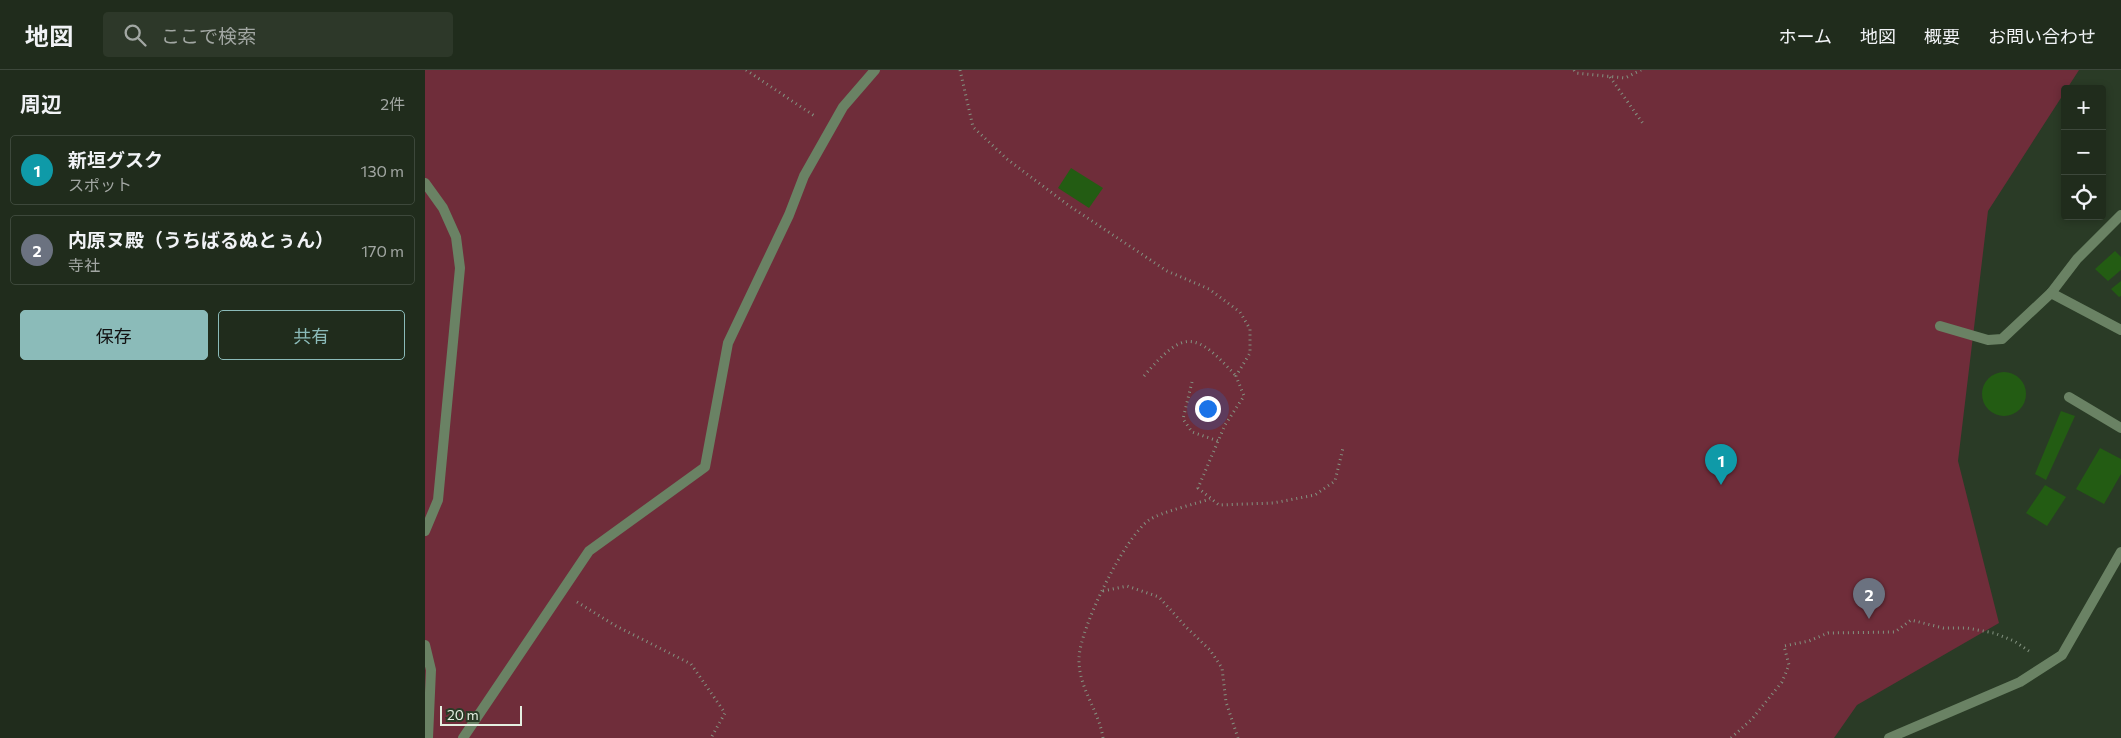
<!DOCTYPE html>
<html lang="ja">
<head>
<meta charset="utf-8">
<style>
	:root { --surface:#202c1c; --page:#2d3829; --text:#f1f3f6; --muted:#a2a7a3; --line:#3d483b; --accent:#8bbbb9 }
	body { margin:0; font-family:Commissioner,"Noto Sans JP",sans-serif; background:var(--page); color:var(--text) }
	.controls { position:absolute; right:15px; top:15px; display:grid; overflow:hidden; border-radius:5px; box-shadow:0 2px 8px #0003 }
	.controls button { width:45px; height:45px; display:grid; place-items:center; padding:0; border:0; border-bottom:1px solid var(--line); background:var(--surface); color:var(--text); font:25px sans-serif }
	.scale { position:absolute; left:15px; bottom:12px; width:82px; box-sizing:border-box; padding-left:5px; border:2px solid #e4efe1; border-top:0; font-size:14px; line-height:18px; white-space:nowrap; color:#e4efe1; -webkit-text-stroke:4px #2a3b26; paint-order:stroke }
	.you { position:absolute; left:782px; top:338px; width:18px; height:18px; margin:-12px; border:4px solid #fff; border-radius:50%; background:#1a73e8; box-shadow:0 0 0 8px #1a73e833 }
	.badge { display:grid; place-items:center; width:32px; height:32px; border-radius:50%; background:var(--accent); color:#fff; font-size:16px; font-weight:700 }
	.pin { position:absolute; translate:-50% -41px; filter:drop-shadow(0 1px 2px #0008) }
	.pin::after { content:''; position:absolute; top:26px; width:18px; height:15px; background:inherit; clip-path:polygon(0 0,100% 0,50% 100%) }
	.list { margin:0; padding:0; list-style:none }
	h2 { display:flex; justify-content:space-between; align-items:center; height:65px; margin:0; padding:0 20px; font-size:21px }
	h2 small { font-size:16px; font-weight:400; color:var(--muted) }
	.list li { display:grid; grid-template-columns:32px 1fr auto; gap:15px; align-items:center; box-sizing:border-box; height:70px; margin:0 10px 10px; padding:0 10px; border:1px solid var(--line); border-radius:5px }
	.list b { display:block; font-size:19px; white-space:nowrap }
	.list p { margin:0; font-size:16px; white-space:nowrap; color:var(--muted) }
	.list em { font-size:16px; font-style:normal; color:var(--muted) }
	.actions { display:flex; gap:10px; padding:15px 20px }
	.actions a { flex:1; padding:11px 0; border:1px solid var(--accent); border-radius:5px; text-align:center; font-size:18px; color:var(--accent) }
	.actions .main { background:var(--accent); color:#111 }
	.icon { flex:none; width:28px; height:28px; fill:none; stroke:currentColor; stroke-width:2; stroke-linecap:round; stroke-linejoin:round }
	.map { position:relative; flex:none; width:1696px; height:668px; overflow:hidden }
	header { display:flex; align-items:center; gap:30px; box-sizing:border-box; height:70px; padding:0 25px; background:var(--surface); border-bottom:1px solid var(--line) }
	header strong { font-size:24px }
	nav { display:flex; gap:28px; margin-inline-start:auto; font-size:18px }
	.search { width:350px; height:45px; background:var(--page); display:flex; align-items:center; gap:12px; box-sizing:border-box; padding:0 18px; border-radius:5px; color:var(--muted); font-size:19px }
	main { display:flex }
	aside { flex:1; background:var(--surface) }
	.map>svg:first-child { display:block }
	.green { fill:#6f2d3a }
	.building { fill:#235c13 }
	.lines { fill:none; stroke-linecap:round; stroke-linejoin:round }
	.path { stroke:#849381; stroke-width:3; stroke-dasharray:1 4; stroke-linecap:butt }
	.lane { stroke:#6a8264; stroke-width:10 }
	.street { stroke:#6a8264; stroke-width:10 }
</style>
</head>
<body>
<header>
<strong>地図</strong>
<div class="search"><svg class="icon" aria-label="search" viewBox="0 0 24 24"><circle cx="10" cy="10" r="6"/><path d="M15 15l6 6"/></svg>ここで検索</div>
<nav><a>ホーム</a><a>地図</a><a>概要</a><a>お問い合わせ</a></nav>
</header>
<main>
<aside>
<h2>周辺<small>2件</small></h2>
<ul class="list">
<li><span class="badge" style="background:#0f9aa8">1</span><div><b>新垣グスク</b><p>スポット</p></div><em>130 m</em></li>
<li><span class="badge" style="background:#6b7280">2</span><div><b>内原ヌ殿（うちばるぬとぅん）</b><p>寺社</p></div><em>170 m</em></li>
</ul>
<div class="actions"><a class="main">保存</a><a>共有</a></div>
</aside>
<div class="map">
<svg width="1696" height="668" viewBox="0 0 1696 668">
	<rect width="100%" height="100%" fill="#2a3b26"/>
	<!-- green -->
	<path class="green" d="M0,0h1654l-91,141 -30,250 41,162 -142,82 -23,33h-1409z"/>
	<!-- building -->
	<g class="building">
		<path d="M646,98l32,20 -14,20 -31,-20z"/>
		<path d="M1690,181l6,6v13l-13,11 -13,-12z"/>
		<path d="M1696,211v15l-2,1 -8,-8z"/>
		<circle cx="1579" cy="324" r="22"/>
		<path d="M1636,341l14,5 -29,64 -11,-6z"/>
		<path d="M1675,378l21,11v15l-17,30 -28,-15z"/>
		<path d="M1620,415l21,12 -19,29 -21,-13z"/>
	</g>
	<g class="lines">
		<!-- path -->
		<g class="path">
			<path d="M321,0l70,47"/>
			<path d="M535,0l13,57 34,32 61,46 99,66 42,18 31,23 10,17v24l-14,23 8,20 -19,29 -27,63 21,17 54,-2 42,-8 20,-14 8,-33"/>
			<path d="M1149,0l2,3 49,5 16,-8"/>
			<path d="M1185,7l34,48"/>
			<path d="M719,306c40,-47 51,-45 92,0"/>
			<path d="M767,312l-9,37 9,13 26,9"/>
			<path d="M678,521l24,-5 32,11 27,30 24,23 12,18 4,34 12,36"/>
			<path d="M152,532l39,24 75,38 34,49 -14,25"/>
			<path d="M678,668c-4,-28 -25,-50 -24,-80 1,-30 45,-120 70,-138 12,-8 46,-16 61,-21"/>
			<path d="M1306,668l21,-19 30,-37 7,-17 -5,-19 25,-5 19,-8 67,-1 16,-12 32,8h24l27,5 20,8 18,12"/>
		</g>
		<!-- lane -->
		<path class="lane" d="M1644,327l52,31"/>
		<!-- street -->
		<g class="street">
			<path d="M0,113l18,25 13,29 4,31 -22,232 -13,31"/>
			<path d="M1626,223l26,-34 44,-44"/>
			<path d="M1515,256l48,14 14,-1 49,-46 70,37"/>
			<path d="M0,575l6,25 -3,68"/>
			<path d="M38,668l126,-187 116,-84 23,-124 61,-128 15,-39 39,-69 32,-37"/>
			<path d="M1464,668l131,-56 42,-27 59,-103"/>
		</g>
	</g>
</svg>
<div class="controls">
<button>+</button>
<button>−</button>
<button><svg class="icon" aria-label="locate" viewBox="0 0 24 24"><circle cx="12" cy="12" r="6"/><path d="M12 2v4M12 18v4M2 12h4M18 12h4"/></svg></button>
</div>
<div class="scale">20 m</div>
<div class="you"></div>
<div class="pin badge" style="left:1296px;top:415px;background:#0f9aa8">1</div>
<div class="pin badge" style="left:1444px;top:549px;background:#6b7280">2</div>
</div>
</main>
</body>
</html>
